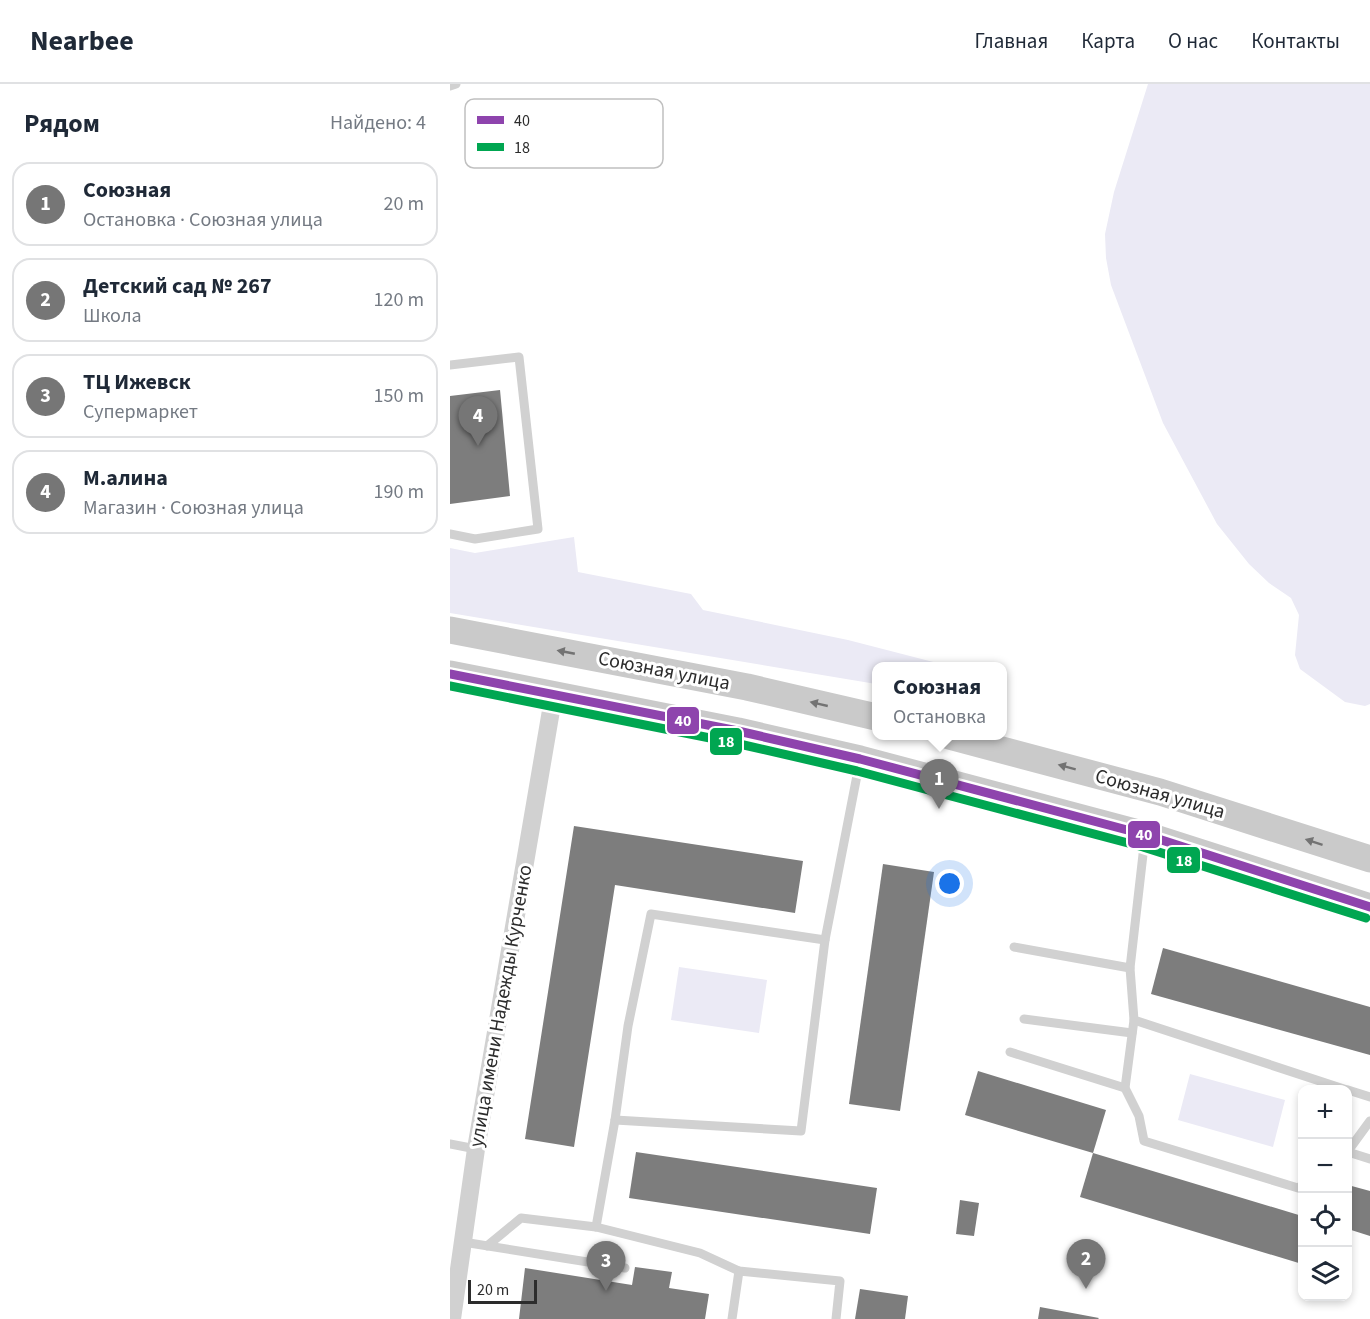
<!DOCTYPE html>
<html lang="ru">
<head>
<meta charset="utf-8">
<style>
	:root { --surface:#fff; --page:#f6f6f7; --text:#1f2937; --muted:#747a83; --line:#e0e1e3; --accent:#767676 }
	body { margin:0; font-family:"Source Sans 3",sans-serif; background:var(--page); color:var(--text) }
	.controls { position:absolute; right:18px; bottom:18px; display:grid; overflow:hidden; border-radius:12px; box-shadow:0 3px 9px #0003 }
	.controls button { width:54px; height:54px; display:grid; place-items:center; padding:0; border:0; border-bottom:2px solid var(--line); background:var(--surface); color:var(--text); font:30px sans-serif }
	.scale { position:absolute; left:18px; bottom:15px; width:69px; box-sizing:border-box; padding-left:6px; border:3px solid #2c2c2c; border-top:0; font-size:16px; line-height:21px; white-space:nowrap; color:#2c2c2c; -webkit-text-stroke:4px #fff; paint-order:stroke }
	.you { position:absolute; left:500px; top:800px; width:21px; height:21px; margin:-15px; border:4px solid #fff; border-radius:50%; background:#1a73e8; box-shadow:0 0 0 9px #1a73e833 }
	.badge { display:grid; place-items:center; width:39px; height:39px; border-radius:50%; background:var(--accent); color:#fff; font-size:20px; font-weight:700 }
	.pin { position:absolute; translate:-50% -50px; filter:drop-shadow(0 2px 3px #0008) }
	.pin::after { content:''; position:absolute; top:32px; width:21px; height:18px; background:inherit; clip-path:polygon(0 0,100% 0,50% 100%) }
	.popup { position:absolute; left:422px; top:578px; width:135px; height:78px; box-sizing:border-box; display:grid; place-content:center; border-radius:12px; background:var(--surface); filter:drop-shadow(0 2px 4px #0005); font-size:20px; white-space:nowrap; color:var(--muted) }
	.popup b { font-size:22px; color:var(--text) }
	.popup::after { content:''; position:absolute; left:50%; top:100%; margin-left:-12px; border:12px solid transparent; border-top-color:var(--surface) }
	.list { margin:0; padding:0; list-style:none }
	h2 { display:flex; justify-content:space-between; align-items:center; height:78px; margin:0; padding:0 24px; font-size:26px }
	h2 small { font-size:20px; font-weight:400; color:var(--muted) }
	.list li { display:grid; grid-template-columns:39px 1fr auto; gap:18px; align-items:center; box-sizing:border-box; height:84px; margin:0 12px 12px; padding:0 12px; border:2px solid var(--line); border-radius:18px }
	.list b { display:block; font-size:22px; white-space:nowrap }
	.list p { margin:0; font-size:20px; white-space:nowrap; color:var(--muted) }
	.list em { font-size:20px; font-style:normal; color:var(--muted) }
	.icon { flex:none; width:33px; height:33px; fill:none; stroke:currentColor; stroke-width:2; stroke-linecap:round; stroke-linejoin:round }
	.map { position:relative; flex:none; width:920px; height:1235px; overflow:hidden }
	header { display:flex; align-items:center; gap:36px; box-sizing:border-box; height:84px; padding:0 30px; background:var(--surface); border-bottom:2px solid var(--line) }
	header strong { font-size:28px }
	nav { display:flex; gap:33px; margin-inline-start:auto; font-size:21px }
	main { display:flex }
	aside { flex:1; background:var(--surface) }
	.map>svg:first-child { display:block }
	.green { fill:#ebeaf5 }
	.building { fill:#7d7d7d }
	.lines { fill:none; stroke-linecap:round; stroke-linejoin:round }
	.lane { stroke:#d1d1d1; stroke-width:9 }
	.street { stroke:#d1d1d1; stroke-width:18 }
	.secondary { stroke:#cacaca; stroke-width:27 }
	.bus-1-casing { stroke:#fff; stroke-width:14 }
	.bus-2-casing { stroke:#fff; stroke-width:14 }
	.bus-1 { stroke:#8e44ad; stroke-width:9 }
	.bus-2 { stroke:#00a651; stroke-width:9 }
	.oneway { fill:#737373 }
	.labels { text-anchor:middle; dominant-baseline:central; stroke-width:6; stroke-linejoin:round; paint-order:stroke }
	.street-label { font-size:20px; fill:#2c2c2c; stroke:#fff }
	.key { fill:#fff; stroke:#c0c0c0; stroke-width:1.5 }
	.key-label { font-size:16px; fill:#2c2c2c }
	.line-badge { stroke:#fff; stroke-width:2 }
	.badge-label { font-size:16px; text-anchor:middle; font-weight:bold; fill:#fff }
</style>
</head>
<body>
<header>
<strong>Nearbee</strong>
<nav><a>Главная</a><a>Карта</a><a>О нас</a><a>Контакты</a></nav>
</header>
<main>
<aside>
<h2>Рядом<small>Найдено: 4</small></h2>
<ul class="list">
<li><span class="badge">1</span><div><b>Союзная</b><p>Остановка · Союзная улица</p></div><em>20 m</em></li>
<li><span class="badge">2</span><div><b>Детский сад № 267</b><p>Школа</p></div><em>120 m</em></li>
<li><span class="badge">3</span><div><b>ТЦ Ижевск</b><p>Супермаркет</p></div><em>150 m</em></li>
<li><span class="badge">4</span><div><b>М.алина</b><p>Магазин · Союзная улица</p></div><em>190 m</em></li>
</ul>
</aside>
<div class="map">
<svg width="920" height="1235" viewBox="0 0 920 1235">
	<rect width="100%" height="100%" fill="#fff"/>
	<!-- green -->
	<g class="green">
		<path d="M698,0h222v620l-5,2 -20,-4 -45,-33 -5,-14 4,-40 -8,-17 -22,-15 -20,-19 -32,-40 -54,-101 -52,-138 -5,-27 -1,-24 9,-42z"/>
		<path d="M124,453l4,35 113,22 12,16 145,30 93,24 -1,2h-64v18l-426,-71v-65l25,5z"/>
		<path d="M229,883l88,13 -8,53 -88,-13z"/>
		<path d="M740,990l95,26 -12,47 -95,-27z"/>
	</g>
	<!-- building -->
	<g class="building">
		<path d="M50,306l10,106 -60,8v-108z"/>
		<path d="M124,742l229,35 -8,52 -180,-28 -41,262 -49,-8z"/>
		<path d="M433,780l51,8 -34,239 -51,-7z"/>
		<path d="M713,864l207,59v48l-219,-61z"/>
		<path d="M528,987l128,39 -13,43 -128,-38z"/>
		<path d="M186,1068l241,36 -7,46 -241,-36z"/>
		<path d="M643,1069l209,63v48l-222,-67z"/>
		<path d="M898,1101l22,6v45l-22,-7z"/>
		<path d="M510,1116l19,3 -5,33 -18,-2z"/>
		<path d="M185,1183l37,5 -3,16 40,6 -4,25h-186l6,-51 107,17z"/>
		<path d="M410,1205l48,7 -3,23h-50z"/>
		<path d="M590,1223l59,11 -1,1h-60z"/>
	</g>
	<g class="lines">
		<!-- lane -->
		<g class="lane">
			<path d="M0,2l6,-2"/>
			<path d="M0,281l69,-8 19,172 -63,10 -25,-5"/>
			<path d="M695,753l-15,131 4,52 213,70"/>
			<path d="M564,863l116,21"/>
			<path d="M574,935l108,14"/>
			<path d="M684,936l-9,68 14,28 5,25 154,47 4,-3"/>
			<path d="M560,968l115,36"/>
			<path d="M898,1006l22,7"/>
			<path d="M165,1036l186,11 24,-191"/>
			<path d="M0,1060l26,5"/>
			<path d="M898,1067l22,-30"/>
			<path d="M898,1068l22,7"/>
			<path d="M146,1143l19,-107 13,-94 23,-112 174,26 35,-180"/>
			<path d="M13,1158l162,26"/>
			<path d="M37,1162l34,-28 75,9 104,26 39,18 101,10 -4,38"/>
			<path d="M282,1235l7,-48"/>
		</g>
		<!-- street -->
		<path class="street" d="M2,1235l24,-170 78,-456"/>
		<!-- secondary -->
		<g class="secondary">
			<path d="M0,546l297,57 129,30"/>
			<path d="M0,590l288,57 122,28 286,76 224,72"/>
			<path d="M499,652l211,56 210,67"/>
		</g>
		<defs>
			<path id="bus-1" d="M0,590l288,57 122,28 286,76 224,72"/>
			<path id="bus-2" d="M0,602l285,57 122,28 286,76 223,71"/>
		</defs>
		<!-- bus-1 casing -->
		<use href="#bus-1" class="bus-1-casing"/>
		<!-- bus-2 casing -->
		<use href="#bus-2" class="bus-2-casing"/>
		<!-- bus-1 -->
		<use href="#bus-1" class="bus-1"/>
		<!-- bus-2 -->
		<use href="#bus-2" class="bus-2"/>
	</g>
	<!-- one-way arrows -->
	<defs><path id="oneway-solid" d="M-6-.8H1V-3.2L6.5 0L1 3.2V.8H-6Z" transform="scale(1.5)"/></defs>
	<g class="oneway">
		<use href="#oneway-solid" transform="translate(116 568) rotate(-169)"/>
		<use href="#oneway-solid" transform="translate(369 620) rotate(-167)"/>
		<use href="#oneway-solid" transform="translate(617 683) rotate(-165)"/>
		<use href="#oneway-solid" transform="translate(864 758) rotate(-162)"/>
	</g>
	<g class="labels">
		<!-- street labels -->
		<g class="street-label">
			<text transform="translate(214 587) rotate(11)">Союзная улица</text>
			<text transform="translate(710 710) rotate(16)">Союзная улица</text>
			<text transform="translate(51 922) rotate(-80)">улица имени Надежды Курченко</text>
		</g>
	</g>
	<!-- legend -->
	<rect x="15" y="15" width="198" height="69" rx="9" class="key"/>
	<rect x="27" y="32" width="27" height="8" fill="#8e44ad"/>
	<rect x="27" y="59" width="27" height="8" fill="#00a651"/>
	<g class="key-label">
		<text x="64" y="42">40</text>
		<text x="64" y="69">18</text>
	</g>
	<g class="line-badge">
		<rect x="216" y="622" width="34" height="29" rx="6" fill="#8e44ad"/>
		<rect x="259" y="643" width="34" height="29" rx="6" fill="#00a651"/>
		<rect x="677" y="736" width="34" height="29" rx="6" fill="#8e44ad"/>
		<rect x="716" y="762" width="35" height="28" rx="6" fill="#00a651"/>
	</g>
	<g class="badge-label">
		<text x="233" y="642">40</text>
		<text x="276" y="663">18</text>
		<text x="694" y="756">40</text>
		<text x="734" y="782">18</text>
	</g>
</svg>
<div class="controls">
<button>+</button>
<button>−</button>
<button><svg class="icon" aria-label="locate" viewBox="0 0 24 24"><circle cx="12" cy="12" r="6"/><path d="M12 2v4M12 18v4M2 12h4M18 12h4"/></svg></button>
<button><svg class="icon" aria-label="layers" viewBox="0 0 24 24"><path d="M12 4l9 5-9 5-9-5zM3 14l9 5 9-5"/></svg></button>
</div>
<div class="scale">20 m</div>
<div class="you"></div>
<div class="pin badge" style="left:489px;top:725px">1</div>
<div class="popup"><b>Союзная</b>Остановка</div>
<div class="pin badge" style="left:636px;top:1205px">2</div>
<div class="pin badge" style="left:156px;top:1207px">3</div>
<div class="pin badge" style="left:28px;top:362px">4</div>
</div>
</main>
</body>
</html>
